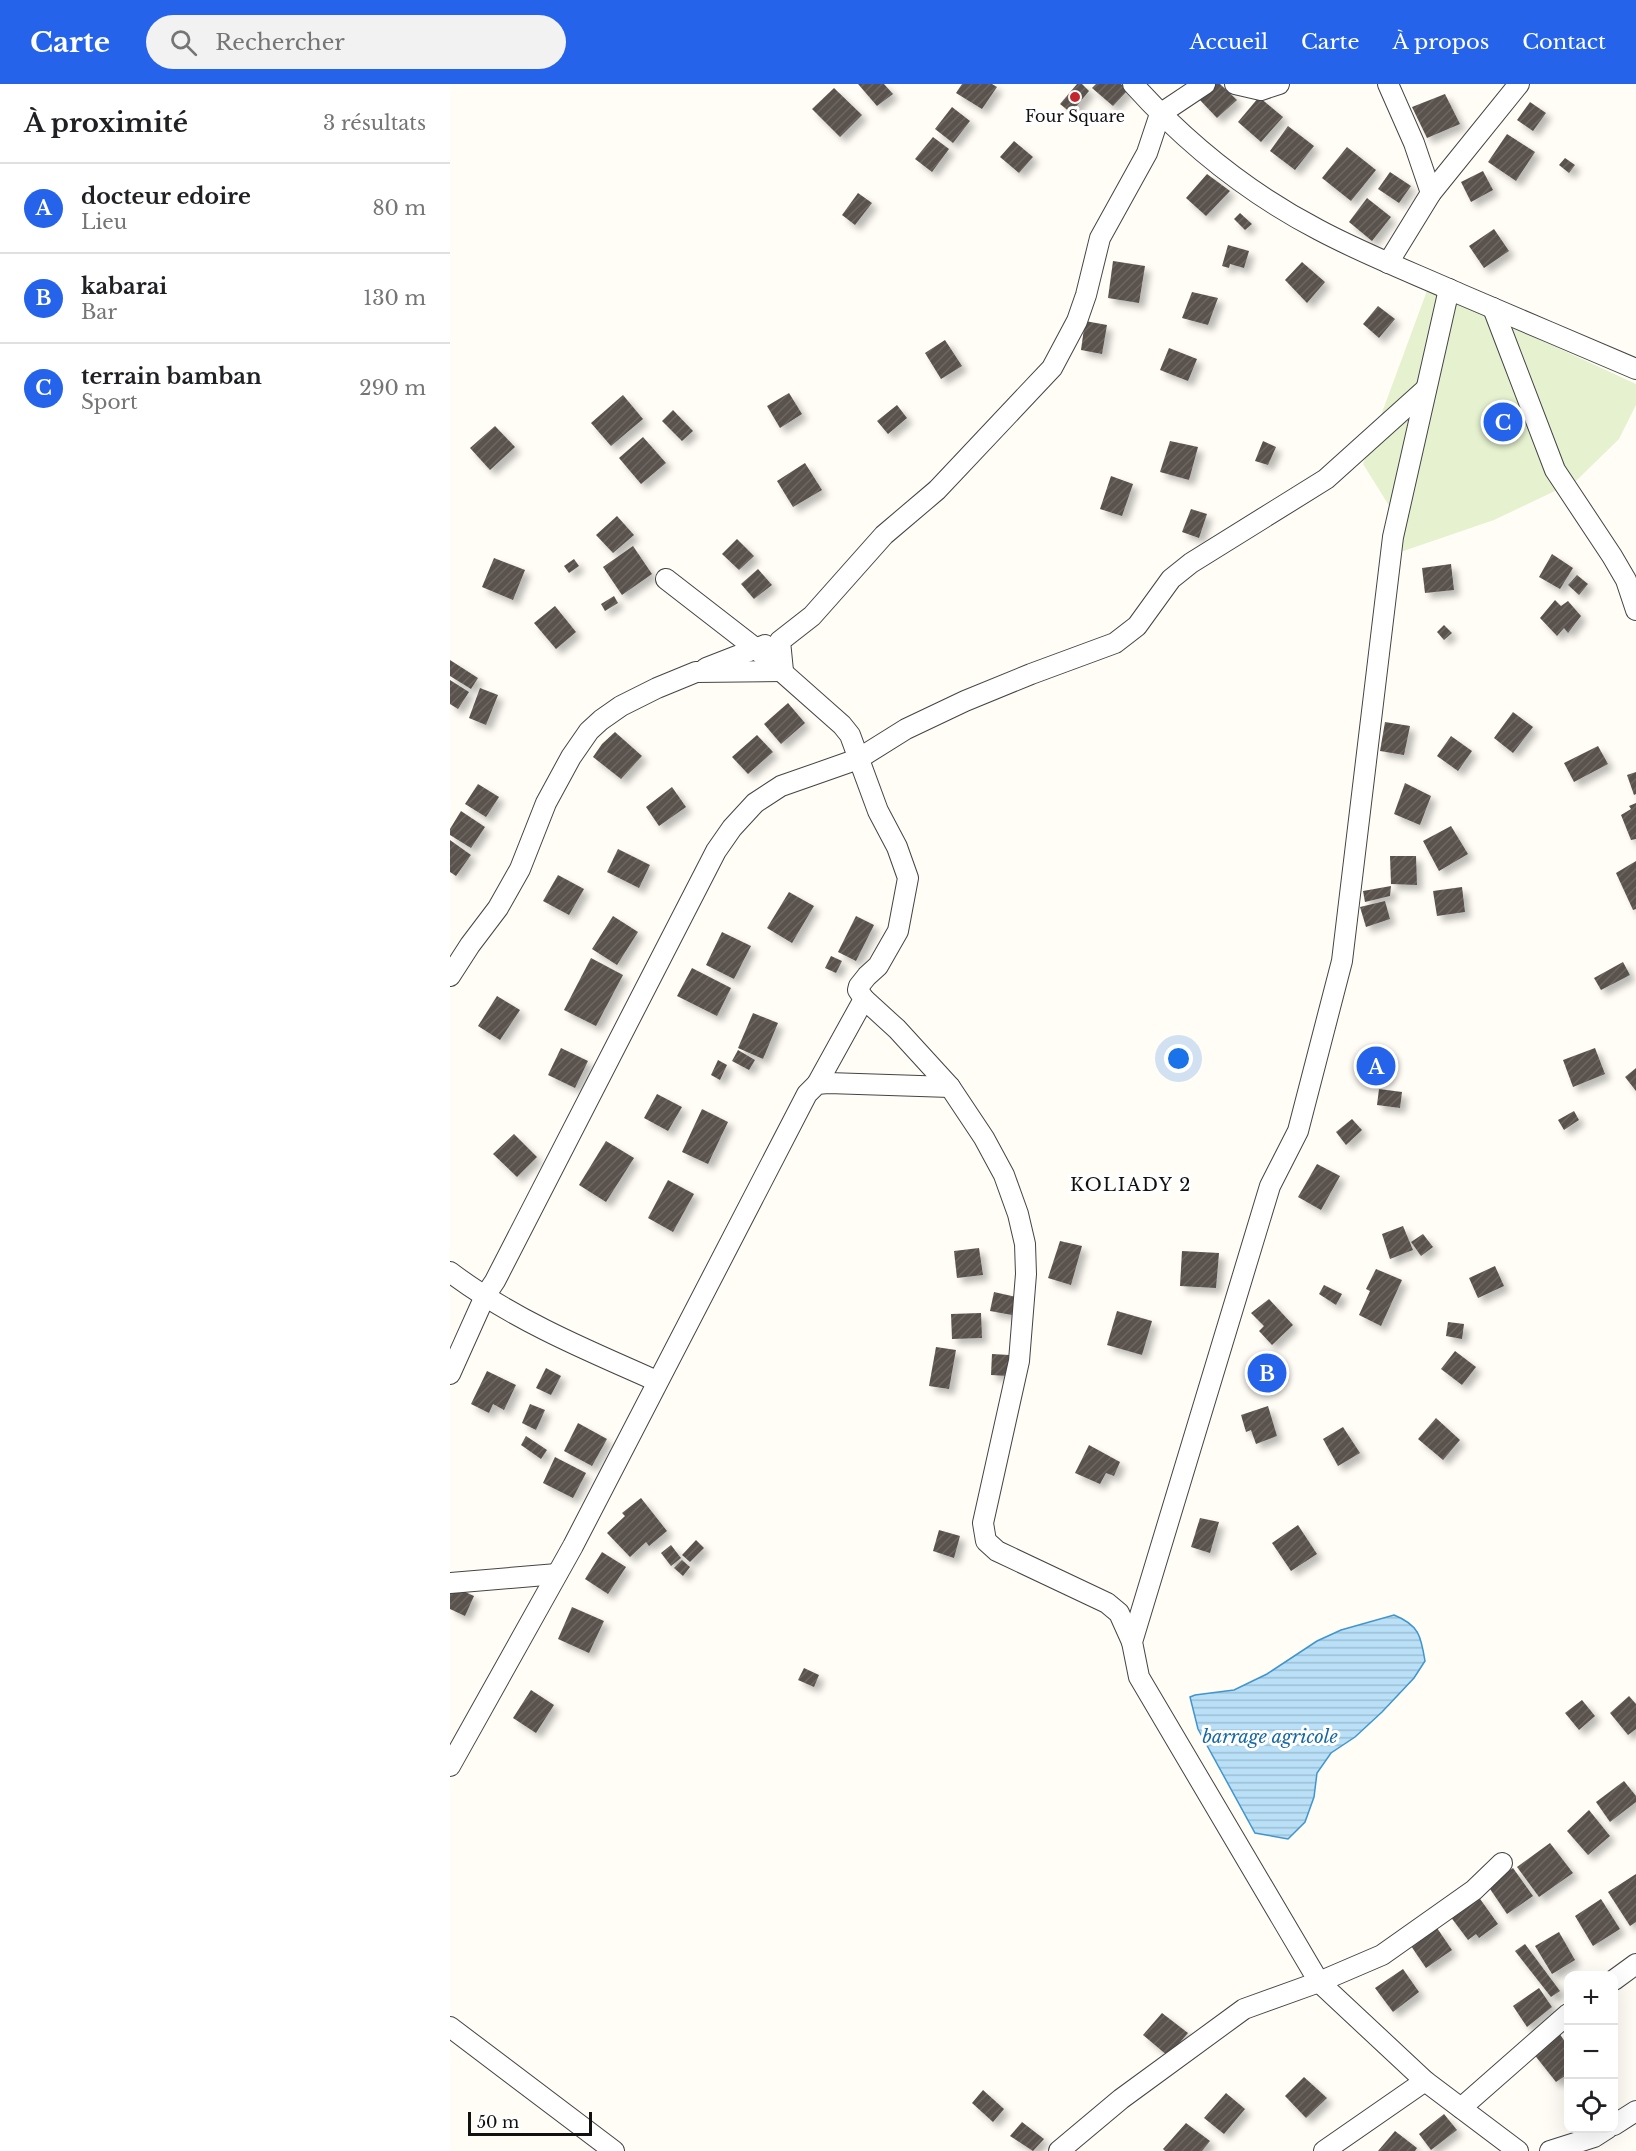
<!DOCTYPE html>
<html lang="fr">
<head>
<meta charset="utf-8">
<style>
	:root { --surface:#fff; --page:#f2f2f2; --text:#202124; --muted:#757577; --line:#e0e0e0; --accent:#2563eb }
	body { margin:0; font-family:"Libre Baskerville",serif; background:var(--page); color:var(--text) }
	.controls { position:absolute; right:18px; bottom:18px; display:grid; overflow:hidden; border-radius:12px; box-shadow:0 6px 24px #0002 }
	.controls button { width:54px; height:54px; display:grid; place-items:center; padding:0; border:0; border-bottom:2px solid var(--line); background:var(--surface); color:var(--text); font:30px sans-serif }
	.scale { position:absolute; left:18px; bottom:15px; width:124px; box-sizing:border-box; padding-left:6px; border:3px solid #111; border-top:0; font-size:16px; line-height:21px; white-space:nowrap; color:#111; -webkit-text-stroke:4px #fff; paint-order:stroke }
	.you { position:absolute; left:729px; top:975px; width:21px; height:21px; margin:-15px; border:4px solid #fff; border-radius:50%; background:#1a73e8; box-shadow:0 0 0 9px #1a73e833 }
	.badge { display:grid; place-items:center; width:39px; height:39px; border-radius:50%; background:var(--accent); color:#fff; font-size:20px; font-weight:700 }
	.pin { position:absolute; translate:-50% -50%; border:3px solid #fff; box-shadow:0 2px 6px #0006 }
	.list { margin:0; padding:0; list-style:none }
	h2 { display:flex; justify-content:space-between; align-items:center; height:78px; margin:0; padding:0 24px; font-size:26px }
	h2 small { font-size:20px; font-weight:400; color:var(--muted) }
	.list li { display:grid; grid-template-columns:39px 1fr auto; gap:18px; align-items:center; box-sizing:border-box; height:90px; padding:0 24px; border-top:2px solid var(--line) }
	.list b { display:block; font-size:22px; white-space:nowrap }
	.list p { margin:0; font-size:20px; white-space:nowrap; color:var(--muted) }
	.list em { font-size:20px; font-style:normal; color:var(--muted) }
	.icon { flex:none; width:33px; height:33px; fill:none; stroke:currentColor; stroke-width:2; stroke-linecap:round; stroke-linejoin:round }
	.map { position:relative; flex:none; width:1186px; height:2067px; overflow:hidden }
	header { display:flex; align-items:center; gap:36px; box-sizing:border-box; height:84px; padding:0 30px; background:var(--accent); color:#fff }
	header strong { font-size:28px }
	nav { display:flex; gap:33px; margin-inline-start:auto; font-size:21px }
	.search { width:420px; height:54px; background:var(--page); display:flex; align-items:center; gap:15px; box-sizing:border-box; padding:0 21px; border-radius:33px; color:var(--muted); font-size:22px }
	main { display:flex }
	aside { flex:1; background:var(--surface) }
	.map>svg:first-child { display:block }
	.pitch { fill:#e6f2cf }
	.water { fill:url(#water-rules); stroke:#3f96cf; stroke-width:1.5 }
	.building { fill:url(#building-hatch); filter:url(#shadow) }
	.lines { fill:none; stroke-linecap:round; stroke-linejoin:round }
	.minor-casing { stroke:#444; stroke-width:22 }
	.minor { stroke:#fff; stroke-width:20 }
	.poi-dot { fill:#c4262e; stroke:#fff; stroke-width:2 }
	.labels { text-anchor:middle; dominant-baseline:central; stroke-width:6; stroke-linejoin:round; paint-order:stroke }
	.poi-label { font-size:16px; fill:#111; stroke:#fff }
	.neighbourhood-label { font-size:18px; letter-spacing:1.5px; fill:#111; stroke:#fff }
	.water-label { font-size:18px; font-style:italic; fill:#1768a6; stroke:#fff }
</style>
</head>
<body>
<header>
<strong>Carte</strong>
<div class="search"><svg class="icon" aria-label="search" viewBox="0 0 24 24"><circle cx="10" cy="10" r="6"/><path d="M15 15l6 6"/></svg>Rechercher</div>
<nav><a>Accueil</a><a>Carte</a><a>À propos</a><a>Contact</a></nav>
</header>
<main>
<aside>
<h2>À proximité<small>3 résultats</small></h2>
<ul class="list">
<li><span class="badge">A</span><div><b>docteur edoire</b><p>Lieu</p></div><em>80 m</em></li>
<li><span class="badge">B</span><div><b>kabarai</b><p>Bar</p></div><em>130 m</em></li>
<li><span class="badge">C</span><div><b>terrain bamban</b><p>Sport</p></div><em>290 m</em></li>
</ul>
</aside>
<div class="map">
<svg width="1186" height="2067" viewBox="0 0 1186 2067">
	<defs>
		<pattern id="water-rules" width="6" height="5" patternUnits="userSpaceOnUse" patternTransform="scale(1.5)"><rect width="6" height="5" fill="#b9e0f7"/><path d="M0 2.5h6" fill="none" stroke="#9ebfd3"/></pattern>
		<pattern id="building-hatch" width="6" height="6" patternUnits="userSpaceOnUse" patternTransform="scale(1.5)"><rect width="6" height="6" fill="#5a524d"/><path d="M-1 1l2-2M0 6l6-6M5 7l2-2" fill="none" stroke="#6d6662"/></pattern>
		<filter id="shadow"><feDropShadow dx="5.5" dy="5.5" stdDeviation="3" flood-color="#0004"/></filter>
	</defs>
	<rect width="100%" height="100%" fill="#fffdf5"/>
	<!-- pitch -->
	<path class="pitch" d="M978,204l208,96v21l-17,34 -43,42 -82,39 -108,37 7,-45 -30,-48z"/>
	<!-- water -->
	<path class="water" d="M944,1531c25,10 27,21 31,46l-11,17 -32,34 -27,25 -24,16 -14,20 -3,24 -9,25 -17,17 -33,-6 -57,-104 -8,-32 5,-2 39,-5 33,-16 50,-33 24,-11z"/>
	<!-- building -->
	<g class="building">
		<path d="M408,0h26l9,10 -16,12z"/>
		<path d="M512,0h30l5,3 -15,22 -26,-16z"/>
		<path d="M627,0h5l7,7 -18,22 -11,-9z"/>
		<path d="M646,0h25l7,6 -15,16 -21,-18z"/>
		<path d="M765,0h5l17,16 -20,18 -19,-20z"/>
		<path d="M384,4l28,27 -22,22 -28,-28z"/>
		<path d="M995,10l15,30 -33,14 -15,-31z"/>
		<path d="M809,13l24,20 -22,25 -23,-20z"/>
		<path d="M1080,18l16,11 -13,18 -16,-11z"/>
		<path d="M502,23l18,14 -17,22 -18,-14z"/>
		<path d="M838,42l26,20 -19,24 -25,-19z"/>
		<path d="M1057,50l28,18 -19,29 -28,-19z"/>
		<path d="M483,53l16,12 -17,23 -17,-13z"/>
		<path d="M564,57l19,16 -14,16 -19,-16z"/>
		<path d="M897,63l29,23 -25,31 -29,-23z"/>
		<path d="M1115,74l10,7 -6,8 -10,-8z"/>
		<path d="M1033,87l10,19 -22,12 -10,-20z"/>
		<path d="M940,88l21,14 -12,17 -21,-14z"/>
		<path d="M757,90l23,17 -24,25 -20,-18z"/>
		<path d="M408,109l14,10 -17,22 -13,-10z"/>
		<path d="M917,114l24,19 -19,24 -23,-19z"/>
		<path d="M790,129l12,11 -7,6 -11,-11z"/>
		<path d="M1044,145l15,22 -25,17 -15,-22z"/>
		<path d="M778,161l21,6 -5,17 -14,-4 -1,4 -7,-2z"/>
		<path d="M663,177l32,5 -6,37 -31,-5z"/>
		<path d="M852,178l23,20 -18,21 -22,-23z"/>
		<path d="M742,208l26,6 -10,27 -26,-7z"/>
		<path d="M928,222l17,13 -16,19 -16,-14z"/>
		<path d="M635,237l22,4 -5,29 -21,-4z"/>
		<path d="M495,256l17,26 -21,13 -16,-26z"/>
		<path d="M719,264l28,11 -9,22 -28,-11z"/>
		<path d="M339,309l13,21 -22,14 -13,-22z"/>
		<path d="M173,311l20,24 -32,27 -20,-23z"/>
		<path d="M447,321l10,13 -19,16 -11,-13z"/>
		<path d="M223,326l20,21 -11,10 -20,-20z"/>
		<path d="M45,342l20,21 -25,23 -20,-22z"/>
		<path d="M193,353l23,26 -25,21 -22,-26z"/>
		<path d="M720,357l28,6 -9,33 -29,-8z"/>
		<path d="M813,357l13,6 -8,18 -13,-4z"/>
		<path d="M355,379l17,27 -29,17 -16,-26z"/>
		<path d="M661,392l22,8 -11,32 -22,-7z"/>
		<path d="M741,425l16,5 -8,24 -17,-6z"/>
		<path d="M167,432l17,19 -21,18 -17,-18z"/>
		<path d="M287,455l17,17 -15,14 -17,-16z"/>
		<path d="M183,462l19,28 -30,21 -19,-28z"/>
		<path d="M1102,470l21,14 -13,21 -21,-12z"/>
		<path d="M44,474l31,12 -12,30 -31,-13z"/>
		<path d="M124,475l5,7 -10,7 -5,-7z"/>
		<path d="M1001,480l3,26 -29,3 -3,-25z"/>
		<path d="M308,485l14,16 -18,14 -13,-15z"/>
		<path d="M1127,491l11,9 -9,11 -11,-10z"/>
		<path d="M164,512l4,7 -13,8 -4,-7z"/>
		<path d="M1105,516l6,6 7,-5 13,15 -13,17 -4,-5 -7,8 -17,-18z"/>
		<path d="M105,522l21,26 -20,17 -22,-26z"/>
		<path d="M994,541l8,8 -8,7 -7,-8z"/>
		<path d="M0,576l28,18 -7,11 -21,-13z"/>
		<path d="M0,596l19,12 -11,17 -8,-5z"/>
		<path d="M30,604l18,7 -12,30 -17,-7z"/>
		<path d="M338,619l17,20 -24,21 -17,-20z"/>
		<path d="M1063,628l20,15 -20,26 -19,-15z"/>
		<path d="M935,638l25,4 -6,29 -24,-4z"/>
		<path d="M165,648l27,24 -21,23 -28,-22 9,-13z"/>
		<path d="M307,651l16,17 -25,22 -16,-17z"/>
		<path d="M1001,652l21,15 -14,20 -21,-15z"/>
		<path d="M1148,662l10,18 -34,18 -10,-19z"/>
		<path d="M1186,688v22l-2,1 -7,-20z"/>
		<path d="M955,699l26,13 -11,29 -26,-11z"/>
		<path d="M28,700l21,13 -13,20 -21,-13z"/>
		<path d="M222,703l14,20 -27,19 -13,-19z"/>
		<path d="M1186,719v36l-5,1 -10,-25 10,-6 -2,-3z"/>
		<path d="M11,727l24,16 -14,21 -21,-13v-6z"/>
		<path d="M1001,742l17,28 -29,17 -16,-30z"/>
		<path d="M0,756l21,15 -15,21 -6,-4z"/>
		<path d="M168,765l32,16 -11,23 -32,-16z"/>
		<path d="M940,772h26l1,29 -26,-1z"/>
		<path d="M1186,777v48l-3,1 -17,-37z"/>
		<path d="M108,791l26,14 -15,26 -26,-14z"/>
		<path d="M941,802l-1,10 -25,6 -2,-11z"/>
		<path d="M1012,803l3,25 -28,4 -4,-25z"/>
		<path d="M339,808l25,14 -22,37 -25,-15z"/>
		<path d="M935,817l5,18 -24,8 -6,-20z"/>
		<path d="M163,832l25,16 -21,33 -25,-16z"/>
		<path d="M406,832l18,9 -18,36 -18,-9z"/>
		<path d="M272,848l29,14 -17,33 -28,-14z"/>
		<path d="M381,872l11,5 -6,12 -11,-5z"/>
		<path d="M141,874l32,17 -27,51 -32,-16z"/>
		<path d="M1173,878l7,13 -29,15 -7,-12z"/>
		<path d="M242,884l39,20 -14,28 -40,-20z"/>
		<path d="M47,912l23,14 -20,30 -22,-14z"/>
		<path d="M303,929l25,10 -15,36 -25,-11z"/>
		<path d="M111,964l27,13 -13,27 -27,-13z"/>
		<path d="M915,964l26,7 -6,22 -23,-4 5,-13 -5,-1z"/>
		<path d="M1145,964l10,26 -32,13 -10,-27z"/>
		<path d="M288,966l17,10 -6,10 -17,-9z"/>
		<path d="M268,976l9,5 -7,15 -9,-5z"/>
		<path d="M1186,984v23l-11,-14z"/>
		<path d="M929,1005l23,3 -2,16 -23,-3z"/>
		<path d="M207,1010l25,13 -14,24 -24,-13z"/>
		<path d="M252,1025l26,13 -20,42 -26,-12z"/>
		<path d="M1124,1027l5,9 -15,10 -6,-10z"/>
		<path d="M902,1035l10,11 -16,15 -10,-13z"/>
		<path d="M64,1050l23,23 -20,20 -24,-23z"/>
		<path d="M156,1057l28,17 -28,44 -27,-17z"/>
		<path d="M867,1080l23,12 -19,34 -23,-13z"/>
		<path d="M218,1096l26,14 -21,38 -25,-14z"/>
		<path d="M953,1142l10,24 -23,9 -8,-25z"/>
		<path d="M973,1150l10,13 -12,9 -10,-14z"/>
		<path d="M610,1157l22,5 -11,39 -23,-7z"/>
		<path d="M529,1164l4,27 -26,3 -3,-27z"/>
		<path d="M732,1167l37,2 -3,35 -36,-2z"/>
		<path d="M1045,1182l9,20 -26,12 -9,-20z"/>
		<path d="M926,1185l26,11 -21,46 -22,-11 11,-24 -4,-2z"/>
		<path d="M874,1201l18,9 -6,11 -17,-11z"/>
		<path d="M544,1208l22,5 -4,18 -22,-4z"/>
		<path d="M819,1215l24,26 -21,20 -13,-14 5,-5 -13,-13z"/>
		<path d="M667,1227l35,10 -10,34 -35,-10z"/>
		<path d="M531,1229l1,25 -30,1 -1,-25z"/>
		<path d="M998,1238l16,2 -2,15 -16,-3z"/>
		<path d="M486,1263l20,3 -7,39 -20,-3z"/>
		<path d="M1005,1267l21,16 -14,18 -21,-16z"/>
		<path d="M542,1270l17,1 -1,21 -17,-1z"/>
		<path d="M820,1274l11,18 -17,9 -12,-16z"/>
		<path d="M96,1284l15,8 -10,19 -15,-7z"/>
		<path d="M37,1287l29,14 -12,25 -11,-6 -4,9 -18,-9z"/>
		<path d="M80,1320l15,6 -9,20 -14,-7z"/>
		<path d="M818,1322l9,30 -21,8 -5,-14 -5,2 -5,-17z"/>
		<path d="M986,1334l24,22 -17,20 -25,-21z"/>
		<path d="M128,1339l29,16 -15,27 -28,-15z"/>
		<path d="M893,1343l17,26 -22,13 -15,-27z"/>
		<path d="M76,1352l21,14 -6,9 -20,-14z"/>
		<path d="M639,1361l31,17 -6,14 -8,-3 -6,11 -25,-11z"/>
		<path d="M105,1373l31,16 -13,25 -30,-15z"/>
		<path d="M191,1414l26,33 -18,15 -3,-4 -16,15 -23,-24 18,-17 -3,-3z"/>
		<path d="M750,1434l19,4 -9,31 -19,-6z"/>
		<path d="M848,1441l19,29 -26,17 -19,-28z"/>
		<path d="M489,1446l21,6 -6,22 -21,-7z"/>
		<path d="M246,1456l8,8 -14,14 -8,-7z"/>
		<path d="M221,1461l10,13 -10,8 -10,-13z"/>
		<path d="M152,1468l24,15 -18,27 -23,-15z"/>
		<path d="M232,1476l8,7 -7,9 -9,-8z"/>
		<path d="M0,1501l24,11 -9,20 -15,-7z"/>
		<path d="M122,1523l32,14 -15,32 -31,-14z"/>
		<path d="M354,1584l15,7 -5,12 -16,-7z"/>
		<path d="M81,1606l23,15 -18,28 -23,-15z"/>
		<path d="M1179,1612l7,8v25l-8,6 -18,-22z"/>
		<path d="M1132,1616l13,16 -16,14 -14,-17z"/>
		<path d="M1174,1697l12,15v6l-26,20 -14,-20z"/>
		<path d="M1139,1726l21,26 -22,19 -21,-24z"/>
		<path d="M1100,1759l23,30 -34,24 -22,-30z"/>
		<path d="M1063,1784l20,28 -26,18 -19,-28z"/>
		<path d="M1186,1790v48l-6,4 -22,-34z"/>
		<path d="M1028,1812l20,28 -19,14 -3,-4 -8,6 -18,-24z"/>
		<path d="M1151,1815l19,30 -27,17 -18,-30z"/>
		<path d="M987,1844l15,22 -26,18 -15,-22z"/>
		<path d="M1109,1848l16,28 -23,14 -17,-28z"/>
		<path d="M1075,1860l35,47 -9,6 -36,-46z"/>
		<path d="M953,1885l16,23 -26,20 -18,-24z"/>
		<path d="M1089,1904l13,19 -25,20 -14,-21z"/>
		<path d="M712,1929l26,20 -20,23 -25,-21z"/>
		<path d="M1109,1949l9,13v28l-12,8 -23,-29z"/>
		<path d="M854,1993l23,21 -21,20 -21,-22z"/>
		<path d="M533,2006l21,19 -11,13 -21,-19z"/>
		<path d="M776,2009l19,16 -21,25 -20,-16z"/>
		<path d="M994,2030l13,16 -26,20 -12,-16z"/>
		<path d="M572,2038l22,17 -11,12 -23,-15z"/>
		<path d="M736,2039l24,18 -8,10h-37l-2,-2z"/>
		<path d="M945,2047l22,17 -2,3h-37z"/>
	</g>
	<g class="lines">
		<defs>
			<g id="minor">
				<path d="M683,0c53,59 115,109 186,146 45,24 94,43 141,64 59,25 117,50 176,75"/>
				<path d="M785,0l26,6 18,-6"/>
				<path d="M938,0l26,59 17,50"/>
				<path d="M938,179l43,-70 88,-109"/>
				<path d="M999,205l-56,248 -51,424 -44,170 -28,55 -138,456 7,35 180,305 63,-27 92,-65 28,-27"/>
				<path d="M1043,224l62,162 57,86 14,24 10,30"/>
				<path d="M216,495l89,69 87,77 8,10 28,76 19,36 11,31 -10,53 -20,35 -11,10 -8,10 -1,4 6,9 33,30 53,58 34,51 20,37 14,39 7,30 1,30 -7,87 -36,162 3,18 11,10 110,52 12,10 13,29"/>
				<path d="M256,584l59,-23"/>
				<path d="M0,892l20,-31 28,-37 22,-39 26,-66 25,-46 18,-26 12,-11 20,-14 36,-18 39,-16 87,-1 -3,-30 32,-25 72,-81 53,-45 115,-122 25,-47 9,-26 14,-57 47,-85 13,-39 45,-30"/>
				<path d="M367,1000l47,-85"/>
				<path d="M0,1188c62,47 136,78 207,109"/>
				<path d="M0,1290l35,-78 10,-15 221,-430 16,-23 23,-25 26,-17 77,-27 48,-30 59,-28 66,-27 84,-31 22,-17 34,-47 20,-16 135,-84 100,-90"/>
				<path d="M0,1499l107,-9"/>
				<path d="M0,1682l123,-220 234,-452 10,-10 11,-1 122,4"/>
				<path d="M1164,1896l22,-16"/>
				<path d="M0,1943l164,124"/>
				<path d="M1011,2024l107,-94"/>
				<path d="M1164,2041l22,-14"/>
				<path d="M609,2067l62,-52 123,-90 75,-27 106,99 93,70"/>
				<path d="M874,2067l101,-70"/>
				<path d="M1100,2067l44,-14 14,-9"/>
			</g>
		</defs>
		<!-- minor casing -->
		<use href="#minor" class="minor-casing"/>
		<!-- minor -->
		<use href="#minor" class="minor"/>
	</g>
	<!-- markers -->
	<circle class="poi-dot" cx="625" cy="13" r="6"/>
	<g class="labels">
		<!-- poi labels -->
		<g class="poi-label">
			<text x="625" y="32">Four Square</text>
		</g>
		<!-- neighbourhood labels -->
		<g class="neighbourhood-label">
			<text x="681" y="1101">KOLIADY 2</text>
		</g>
		<!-- water labels -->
		<g class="water-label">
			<text x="820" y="1653">barrage agricole</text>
		</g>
	</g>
</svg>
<div class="controls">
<button>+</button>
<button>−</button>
<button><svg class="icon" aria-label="locate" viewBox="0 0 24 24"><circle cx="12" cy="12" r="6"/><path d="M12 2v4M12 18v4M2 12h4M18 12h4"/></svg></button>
</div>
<div class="scale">50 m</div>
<div class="you"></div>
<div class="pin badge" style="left:926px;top:982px">A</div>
<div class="pin badge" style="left:817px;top:1289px">B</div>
<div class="pin badge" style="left:1053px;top:338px">C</div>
</div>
</main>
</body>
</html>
